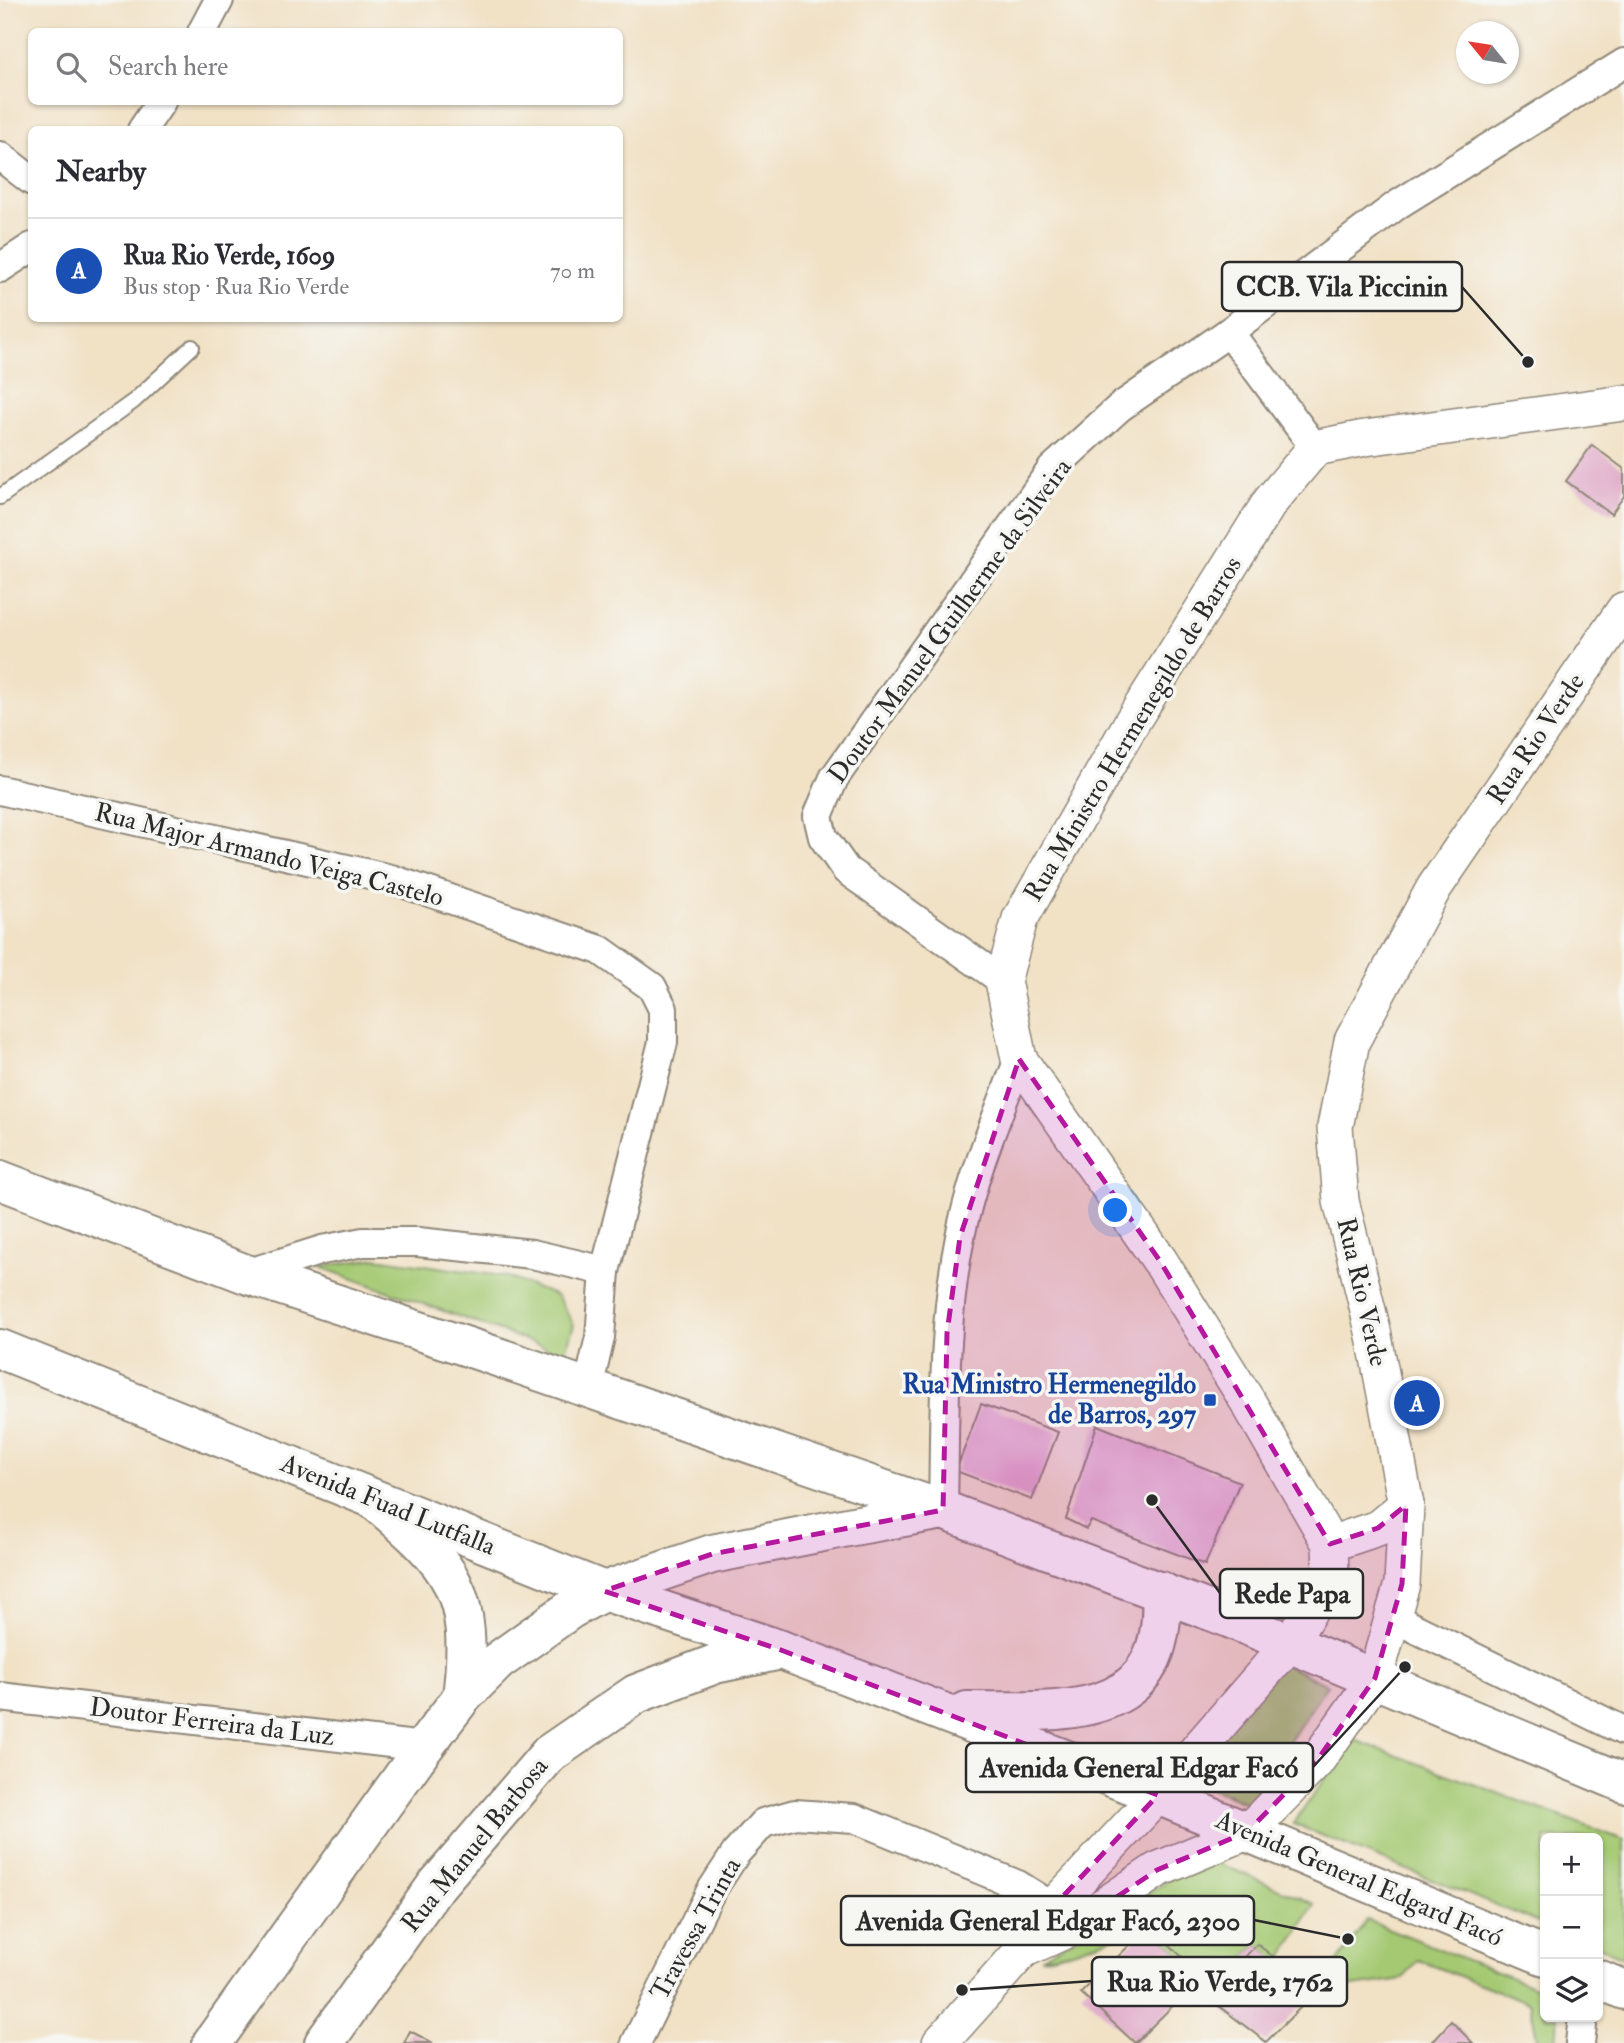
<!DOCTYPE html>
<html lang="en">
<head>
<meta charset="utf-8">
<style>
	:root { --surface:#fff; --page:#f2f2f3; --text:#2b2b33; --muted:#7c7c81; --line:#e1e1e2; --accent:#b5179e }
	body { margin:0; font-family:"IM FELL Double Pica",serif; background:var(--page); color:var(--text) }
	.controls { position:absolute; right:21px; bottom:21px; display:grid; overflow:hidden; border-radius:10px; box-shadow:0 2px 5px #0004 }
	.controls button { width:63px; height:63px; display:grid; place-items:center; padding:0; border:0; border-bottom:2px solid var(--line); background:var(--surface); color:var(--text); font:35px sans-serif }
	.compass { position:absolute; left:1456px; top:21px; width:63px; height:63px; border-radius:50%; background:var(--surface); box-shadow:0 2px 5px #0004; rotate:300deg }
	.you { position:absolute; left:1116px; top:1211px; width:24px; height:24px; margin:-18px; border:5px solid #fff; border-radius:50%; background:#1a73e8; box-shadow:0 0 0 10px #1a73e833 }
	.badge { display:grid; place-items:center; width:46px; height:46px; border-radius:50%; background:var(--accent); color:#fff; font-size:23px; font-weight:700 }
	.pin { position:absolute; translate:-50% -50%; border:4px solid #fff; box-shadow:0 2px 7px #0006 }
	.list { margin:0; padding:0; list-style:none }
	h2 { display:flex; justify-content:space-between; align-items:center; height:91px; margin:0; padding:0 28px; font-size:30px }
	h2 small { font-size:23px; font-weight:400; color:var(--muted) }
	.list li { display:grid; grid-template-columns:46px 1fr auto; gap:21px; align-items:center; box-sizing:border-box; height:105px; padding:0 28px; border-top:2px solid var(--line) }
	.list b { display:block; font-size:26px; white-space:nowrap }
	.list p { margin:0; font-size:23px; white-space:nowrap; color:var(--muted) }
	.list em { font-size:23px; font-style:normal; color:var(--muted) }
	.icon { flex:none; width:38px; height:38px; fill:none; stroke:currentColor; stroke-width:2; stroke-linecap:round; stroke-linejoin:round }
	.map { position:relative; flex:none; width:1624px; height:2043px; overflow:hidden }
	.search { position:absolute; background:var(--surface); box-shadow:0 2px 5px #0004; left:28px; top:28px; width:595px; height:77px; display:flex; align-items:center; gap:18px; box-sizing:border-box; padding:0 24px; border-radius:10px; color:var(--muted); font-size:26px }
	.panel { position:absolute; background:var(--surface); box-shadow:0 2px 5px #0004; left:28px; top:126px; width:595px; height:196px; border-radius:10px }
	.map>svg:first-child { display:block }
	.green { fill:#a4c972; stroke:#687a4e; stroke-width:2 }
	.building { fill:#e1aeca }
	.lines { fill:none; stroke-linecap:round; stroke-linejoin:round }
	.service-casing { stroke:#8e8678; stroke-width:18 }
	.minor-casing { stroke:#8e8678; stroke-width:32 }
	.tertiary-casing { stroke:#8e8678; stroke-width:38 }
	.secondary-casing { stroke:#8e8678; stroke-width:42 }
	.primary-casing { stroke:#8e8678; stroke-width:42 }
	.service { stroke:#fff; stroke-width:14 }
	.minor { stroke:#fff; stroke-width:28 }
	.tertiary { stroke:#fff; stroke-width:35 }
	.secondary { stroke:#fff; stroke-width:38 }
	.primary { stroke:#fff; stroke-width:38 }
	.marked { fill:#b5179e; fill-opacity:0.2; stroke:#b5179e; stroke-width:5; stroke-dasharray:14 9; stroke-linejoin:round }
	.transit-dot { fill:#1a4fb4; stroke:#f6f6f2; stroke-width:2.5 }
	.labels { text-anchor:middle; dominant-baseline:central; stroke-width:7; stroke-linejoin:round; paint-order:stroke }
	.street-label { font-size:26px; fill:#2b2b2b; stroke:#f6f6f2 }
	.transit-label { font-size:26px; font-weight:bold; fill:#164399; stroke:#f6f6f2; text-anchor:end }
	.leader { fill:none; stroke:#2b2b2b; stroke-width:2.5 }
	.callout-dot { fill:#2b2b2b; stroke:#f6f6f2; stroke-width:2.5 }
	.callout { fill:#f6f6f2; stroke:#2b2b2b; stroke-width:2.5 }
	.callout-label { font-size:28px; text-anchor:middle; font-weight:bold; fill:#2b2b2b }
</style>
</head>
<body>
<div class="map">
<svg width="1624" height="2043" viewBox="0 0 1624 2043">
	<rect width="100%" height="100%" fill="#f6f6f2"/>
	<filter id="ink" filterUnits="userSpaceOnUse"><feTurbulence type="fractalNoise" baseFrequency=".0143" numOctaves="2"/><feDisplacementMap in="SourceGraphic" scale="14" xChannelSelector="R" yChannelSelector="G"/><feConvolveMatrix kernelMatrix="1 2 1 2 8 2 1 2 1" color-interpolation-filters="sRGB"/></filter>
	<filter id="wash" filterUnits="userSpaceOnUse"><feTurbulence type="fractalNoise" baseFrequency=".00686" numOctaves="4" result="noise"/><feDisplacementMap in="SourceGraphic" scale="28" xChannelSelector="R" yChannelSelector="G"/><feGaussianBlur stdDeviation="1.57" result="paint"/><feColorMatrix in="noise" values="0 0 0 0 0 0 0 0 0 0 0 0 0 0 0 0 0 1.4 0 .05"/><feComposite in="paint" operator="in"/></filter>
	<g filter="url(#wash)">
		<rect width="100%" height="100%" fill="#f1e1c5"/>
		<!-- green -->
		<g class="green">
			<path d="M376,1258l132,19 49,19 17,29 -10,29 -244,-87z"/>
			<path d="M1278,1661l49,24 -79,119 -59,-26z"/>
			<path d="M1352,1739l272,101v117l-26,-11v-108h-53v87l-252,-101z"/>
			<path d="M1206,1858l109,46 -36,58 -22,-18 -32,34 -23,-1 -52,-52 -80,27 -29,6z"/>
			<path d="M1367,1920l178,71v26h13l-2,26h-18l-8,-40 -112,-43 -15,19 -86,12z"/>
		</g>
		<g id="blocks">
			<!-- building -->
			<g class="building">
				<path d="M1592,445l32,24v27l-13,18 -45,-33z"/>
				<path d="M981,1404l77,28 -26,68 -76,-29z"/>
				<path d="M1097,1425l143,57 -35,83 -114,-44 -5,8 -20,-10z"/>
				<path d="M1150,1925l52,52 -67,66 -54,-50z"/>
				<path d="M1257,1944l60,47 -51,51 -59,-45z"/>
				<path d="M1451,2021l22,22h-42z"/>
				<path d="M410,2031l23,12h-29z"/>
			</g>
		</g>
	</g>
	<g filter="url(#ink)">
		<use href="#blocks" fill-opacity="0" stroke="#8e8678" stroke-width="2"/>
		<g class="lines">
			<defs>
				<path id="service" d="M0,497l134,-96 58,-54"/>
				<g id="minor">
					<path d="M202,32l17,-32"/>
					<path d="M142,130l19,-28"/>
					<path d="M0,156l32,25"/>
					<path d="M0,268l32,-21"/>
					<path d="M1229,332l86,116"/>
					<path d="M0,790l391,89 209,71 52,37 11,22v33l-58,229 -5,66 -12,52"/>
					<path d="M1003,981l-157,-111 -23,-33 -5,-21 16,-38 218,-309 68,-62 109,-75 168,-127 227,-142"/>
					<path d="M246,1274l76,-24 41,-8h55l114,12 73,17"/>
					<path d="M943,1510c2,-90 -1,-184 17,-273 12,-61 37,-120 59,-178"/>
					<path d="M1392,1617l232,114"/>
					<path d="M0,1697l424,50"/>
					<path d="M636,2043l75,-152 25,-38 27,-30 32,-9 59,4 164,67 35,22 12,17"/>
					<path d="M1580,2043l3,-26"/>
				</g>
				<g id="tertiary">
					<path d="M1330,1544l48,-16 28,-23"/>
					<path d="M1023,1950l46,-21 88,-59 90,-38 69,-70 59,-84 27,-94 4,-79 -33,-174 -32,-130 -6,-74 17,-86 82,-153 190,-278"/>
					<path d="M940,2043l83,-93 30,-43 105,-112 132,-152 41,-68 -1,-31 -82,-142 -88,-141 -141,-202 -16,-78 17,-62 113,-199 137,-218 45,-54 50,-10 259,-35"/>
				</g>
				<g id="secondary">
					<path d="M0,1180l246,94 234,77 463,159"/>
					<path d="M0,1349l604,242 177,59"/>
				</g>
				<g id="primary">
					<path d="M373,1499c80,67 102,92 89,198"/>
					<path d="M967,1711c97,0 202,13 194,-120"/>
					<path d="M1598,1979l26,11"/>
					<path d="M212,2043l212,-296 38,-50 36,-36 73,-52 33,-18 108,-37 141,-28 90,-16 286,108 395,165"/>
					<path d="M324,2043l111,-156 114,-133 87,-60 79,-30 66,-14 377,145 387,161"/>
				</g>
			</defs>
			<!-- service casing -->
			<use href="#service" class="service-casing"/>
			<!-- minor casing -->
			<use href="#minor" class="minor-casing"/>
			<!-- tertiary casing -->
			<use href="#tertiary" class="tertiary-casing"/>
			<!-- secondary casing -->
			<use href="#secondary" class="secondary-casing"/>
			<!-- primary casing -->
			<use href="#primary" class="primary-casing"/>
			<!-- service -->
			<use href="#service" class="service"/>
			<!-- minor -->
			<use href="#minor" class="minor"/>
			<!-- tertiary -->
			<use href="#tertiary" class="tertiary"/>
			<!-- secondary -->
			<use href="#secondary" class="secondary"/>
			<!-- primary -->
			<use href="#primary" class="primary"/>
		</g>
	</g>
	<!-- marked area -->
	<path class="marked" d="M1019,1059l141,202 170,283 48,-16 28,-23 -4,79 -27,94 -59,84 -69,70 -90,38 -88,59 -16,-22 105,-112 -377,-145 -177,-59 108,-37 231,-44 4,-177 13,-96z"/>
	<!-- markers -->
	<rect class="transit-dot" x="1203" y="1393" width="14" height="14" rx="3.5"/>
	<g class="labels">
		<!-- street labels -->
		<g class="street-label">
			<text transform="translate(950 621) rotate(-54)">Doutor Manuel Guilherme da Silveira</text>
			<text transform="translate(1133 729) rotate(-59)">Rua Ministro Hermenegildo de Barros</text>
			<text transform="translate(1536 739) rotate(-56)">Rua Rio Verde</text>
			<text transform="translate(269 855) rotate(14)">Rua Major Armando Veiga Castelo</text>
			<text transform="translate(1362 1292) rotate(77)">Rua Rio Verde</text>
			<text transform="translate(388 1505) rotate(22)">Avenida Fuad Lutfalla</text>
			<text transform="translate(212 1722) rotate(7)">Doutor Ferreira da Luz</text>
			<text transform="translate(475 1845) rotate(-51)">Rua Manuel Barbosa</text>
			<text transform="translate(1359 1879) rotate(23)">Avenida General Edgard Facó</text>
			<text transform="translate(696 1929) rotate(-61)">Travessa Trinta</text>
		</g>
		<!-- transit labels -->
		<g class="transit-label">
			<text x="1196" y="1385">Rua Ministro Hermenegildo<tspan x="1196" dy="30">de Barros, 297</tspan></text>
		</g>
	</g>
	<!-- callouts -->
	<path class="leader" d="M1528 362L1462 287M1152 1500L1220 1593M1405 1667L1313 1767M1348 1939L1254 1920M962 1990L1092 1981"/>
	<g class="callout-dot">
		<circle cx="1528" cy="362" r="7"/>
		<circle cx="1152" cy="1500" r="7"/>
		<circle cx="1405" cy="1667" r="7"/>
		<circle cx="1348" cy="1939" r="7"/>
		<circle cx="962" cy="1990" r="7"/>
	</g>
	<g class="callout">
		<rect x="1222" y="262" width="240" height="49" rx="7"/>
		<rect x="1220" y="1569" width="143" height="49" rx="7"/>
		<rect x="966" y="1743" width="347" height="49" rx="7"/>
		<rect x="841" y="1896" width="413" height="49" rx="7"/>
		<rect x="1092" y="1957" width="255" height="49" rx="7"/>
	</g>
	<g class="callout-label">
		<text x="1342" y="296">CCB. Vila Piccinin</text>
		<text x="1292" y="1603">Rede Papa</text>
		<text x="1139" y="1777">Avenida General Edgar Facó</text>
		<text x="1048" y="1930">Avenida General Edgar Facó, 2300</text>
		<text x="1220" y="1991">Rua Rio Verde, 1762</text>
	</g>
</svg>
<div class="controls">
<button>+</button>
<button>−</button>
<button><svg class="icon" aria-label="layers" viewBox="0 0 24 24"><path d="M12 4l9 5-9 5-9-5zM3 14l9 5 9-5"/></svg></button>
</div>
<svg class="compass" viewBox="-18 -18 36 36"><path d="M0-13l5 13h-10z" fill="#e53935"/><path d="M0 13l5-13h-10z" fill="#7c7c81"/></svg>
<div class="you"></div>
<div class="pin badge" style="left:1417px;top:1403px;background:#1a4fb4">A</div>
<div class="search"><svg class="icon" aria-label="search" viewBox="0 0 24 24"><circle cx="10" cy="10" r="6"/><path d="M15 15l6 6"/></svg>Search here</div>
<section class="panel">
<h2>Nearby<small></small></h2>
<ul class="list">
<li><span class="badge" style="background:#1a4fb4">A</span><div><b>Rua Rio Verde, 1609</b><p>Bus stop · Rua Rio Verde</p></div><em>70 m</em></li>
</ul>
</section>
</div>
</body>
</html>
